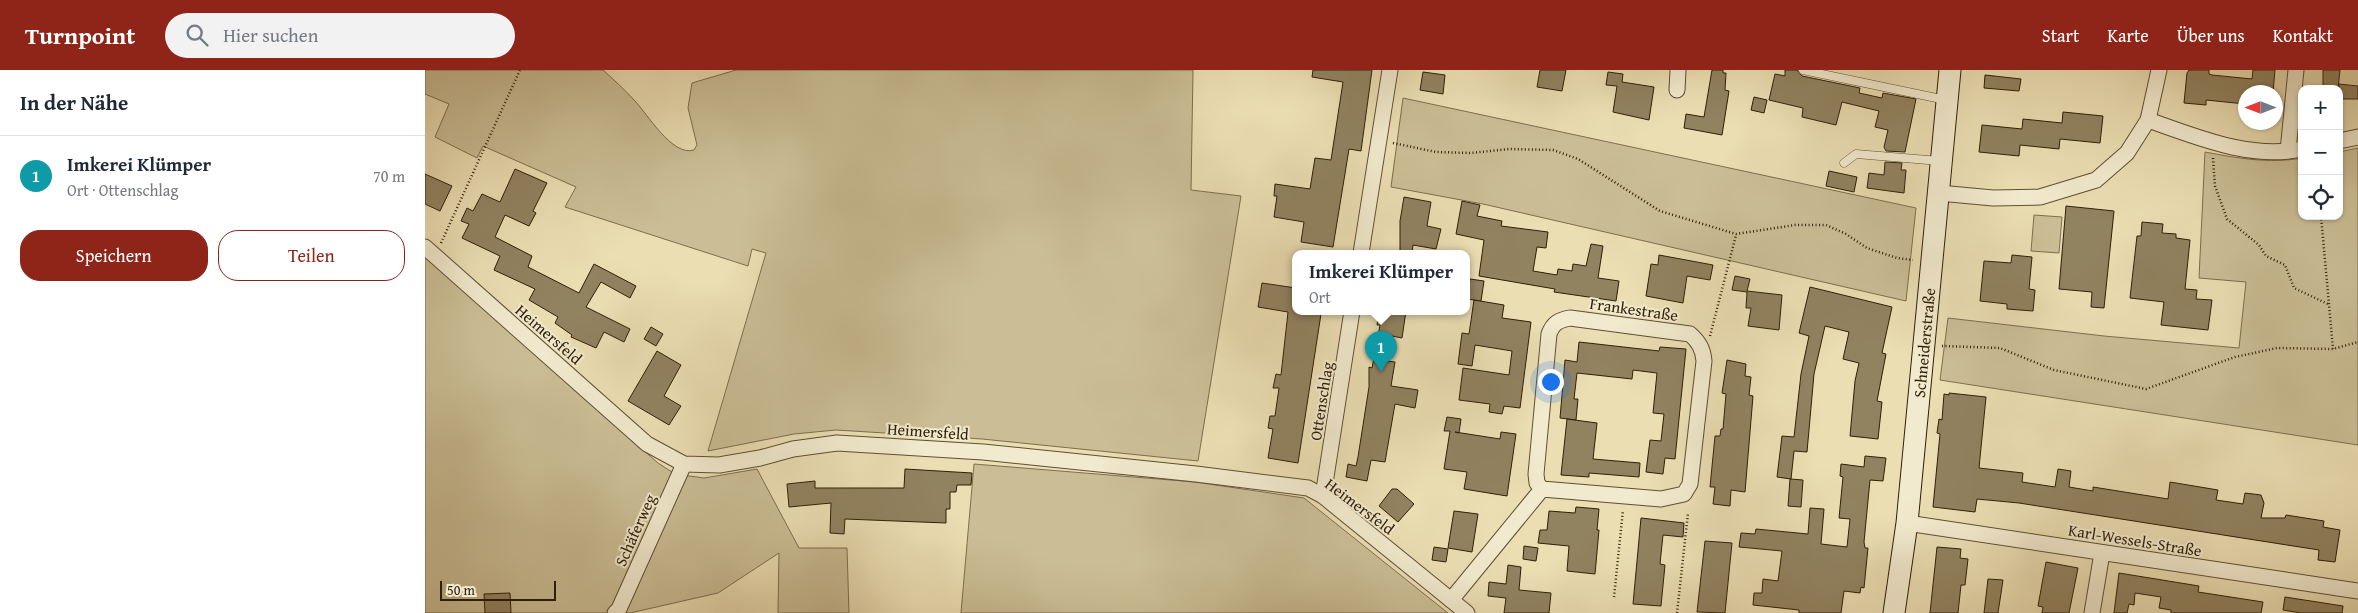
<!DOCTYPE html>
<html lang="de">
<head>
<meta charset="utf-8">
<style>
	:root { --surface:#fff; --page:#f2f2f3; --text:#1f2937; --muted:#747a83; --line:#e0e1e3; --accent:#8f2418 }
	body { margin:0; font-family:"Gentium Book Plus",serif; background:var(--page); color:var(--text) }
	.controls { position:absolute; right:15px; top:15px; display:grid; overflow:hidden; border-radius:10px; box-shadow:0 1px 4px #0004 }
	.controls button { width:45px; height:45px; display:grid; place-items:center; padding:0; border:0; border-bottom:1px solid var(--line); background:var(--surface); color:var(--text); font:25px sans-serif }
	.compass { position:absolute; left:1813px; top:15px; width:45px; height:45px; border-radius:50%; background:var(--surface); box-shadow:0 1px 4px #0004; rotate:270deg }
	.scale { position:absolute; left:15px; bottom:12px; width:116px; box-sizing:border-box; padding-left:5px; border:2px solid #2f1f06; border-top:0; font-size:14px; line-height:18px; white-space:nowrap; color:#2f1f06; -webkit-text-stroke:4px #f2eace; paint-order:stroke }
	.you { position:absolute; left:1125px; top:311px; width:18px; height:18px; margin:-12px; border:4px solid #fff; border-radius:50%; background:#1a73e8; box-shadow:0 0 0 8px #1a73e833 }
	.badge { display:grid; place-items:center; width:32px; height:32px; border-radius:50%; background:var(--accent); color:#fff; font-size:16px; font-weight:700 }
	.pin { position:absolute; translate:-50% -41px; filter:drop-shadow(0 1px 2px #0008) }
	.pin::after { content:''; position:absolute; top:26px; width:18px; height:15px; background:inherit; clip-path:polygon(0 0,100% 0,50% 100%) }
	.popup { position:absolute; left:867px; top:180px; width:178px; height:65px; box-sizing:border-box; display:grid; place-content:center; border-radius:10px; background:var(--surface); filter:drop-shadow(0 1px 4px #0005); font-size:16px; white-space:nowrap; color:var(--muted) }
	.popup b { font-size:19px; color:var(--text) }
	.popup::after { content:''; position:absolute; left:50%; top:100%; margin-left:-10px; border:10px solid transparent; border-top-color:var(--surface) }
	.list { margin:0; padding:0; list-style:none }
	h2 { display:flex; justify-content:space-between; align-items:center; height:65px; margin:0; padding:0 20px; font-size:21px }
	h2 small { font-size:16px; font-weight:400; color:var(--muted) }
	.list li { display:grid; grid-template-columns:32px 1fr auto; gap:15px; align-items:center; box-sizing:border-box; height:80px; padding:0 20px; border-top:1px solid var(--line) }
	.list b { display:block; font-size:19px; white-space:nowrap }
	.list p { margin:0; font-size:16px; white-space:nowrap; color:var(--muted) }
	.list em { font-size:16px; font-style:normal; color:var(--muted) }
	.actions { display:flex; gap:10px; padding:15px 20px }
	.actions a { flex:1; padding:11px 0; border:1px solid var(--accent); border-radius:20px; text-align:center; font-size:18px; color:var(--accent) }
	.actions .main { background:var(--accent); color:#fff }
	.icon { flex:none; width:28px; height:28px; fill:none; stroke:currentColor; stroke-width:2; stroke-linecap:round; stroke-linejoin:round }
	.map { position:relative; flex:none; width:1933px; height:543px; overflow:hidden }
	header { display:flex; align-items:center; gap:30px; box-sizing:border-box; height:70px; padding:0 25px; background:var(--accent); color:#fff }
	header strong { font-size:24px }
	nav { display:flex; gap:28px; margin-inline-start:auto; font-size:18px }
	.search { width:350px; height:45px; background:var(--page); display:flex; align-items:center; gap:12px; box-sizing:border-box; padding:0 18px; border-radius:28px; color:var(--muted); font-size:19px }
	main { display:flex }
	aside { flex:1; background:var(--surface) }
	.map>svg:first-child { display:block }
	.green { fill:#cbbe96; stroke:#7d6e4e }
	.building { fill:#918260; stroke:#2f1f06 }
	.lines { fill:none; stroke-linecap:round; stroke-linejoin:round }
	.lane-casing { stroke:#5e4f31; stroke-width:9 }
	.street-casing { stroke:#5e4f31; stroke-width:17 }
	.secondary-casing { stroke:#2f1f06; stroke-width:23 }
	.path { stroke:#2f1f06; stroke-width:2.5; stroke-dasharray:1 2.5; stroke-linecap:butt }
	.lane { stroke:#f2eace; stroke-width:8 }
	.street { stroke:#f2eace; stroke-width:15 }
	.secondary { stroke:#f2eace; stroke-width:21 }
	.labels { text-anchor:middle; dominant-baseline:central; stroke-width:4; stroke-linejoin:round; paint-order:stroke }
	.street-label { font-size:16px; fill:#2f1f06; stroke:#f2eace }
</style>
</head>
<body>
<header>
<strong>Turnpoint</strong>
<div class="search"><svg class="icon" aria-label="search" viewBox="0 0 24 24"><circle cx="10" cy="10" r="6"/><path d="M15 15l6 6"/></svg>Hier suchen</div>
<nav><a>Start</a><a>Karte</a><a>Über uns</a><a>Kontakt</a></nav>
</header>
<main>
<aside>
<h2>In der Nähe<small></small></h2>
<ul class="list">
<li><span class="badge" style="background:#0f9aa8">1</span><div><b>Imkerei Klümper</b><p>Ort · Ottenschlag</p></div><em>70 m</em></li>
</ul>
<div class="actions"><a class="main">Speichern</a><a>Teilen</a></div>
</aside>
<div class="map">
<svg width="1933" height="543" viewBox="0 0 1933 543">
	<rect width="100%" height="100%" fill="#ebdeb3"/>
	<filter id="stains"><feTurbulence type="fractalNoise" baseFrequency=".004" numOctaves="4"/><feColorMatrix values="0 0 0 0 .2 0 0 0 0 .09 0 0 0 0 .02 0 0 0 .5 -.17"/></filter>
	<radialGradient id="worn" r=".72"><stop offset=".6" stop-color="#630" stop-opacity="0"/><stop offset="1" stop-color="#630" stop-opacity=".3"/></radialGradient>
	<!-- green -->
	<g class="green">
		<path d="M0,0h178c11,10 21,19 31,30 13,13 38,57 60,50l3,-5 -9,-37 4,-25 44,-13h457l-2,120 50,6 -43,265 -216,-22 -146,-9 -42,4 -86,17 58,-198 -14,-4 -4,17 -183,-59 11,-20 -93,-41 -6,12 -42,-21 14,-33 -24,-10z"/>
		<path d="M978,28l513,110 -10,93 -423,-97 -92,-17z"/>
		<path d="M1933,78v297l-418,-65 8,-62 156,18 135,12 7,-66 -47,-4 6,-126c32,6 64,12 97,6v58h37v-64z"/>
		<path d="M1609,145l28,2 -3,36 -28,-2z"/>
		<path d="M0,187l233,206 17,11 29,4 53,-9 42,79h48l2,65h-71l1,-60 -61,40 -88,20h-205z"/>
		<path d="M549,394l221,18 109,16 144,115h-487z"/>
	</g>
	<!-- building -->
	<g class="building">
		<path d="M888,0h59l-11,81 -12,-2 -16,98 -32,-5 3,-20 -30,-5 3,-21h-3l1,-12 35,5 5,-31 16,2 12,-78 -31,-5z"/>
		<path d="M1115,0h26l-4,21 -25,-4z"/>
		<path d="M1287,0h11v3h3l-1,17 4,1 -7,44 -38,-7 2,-14 18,3z"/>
		<path d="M1360,0h12l5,6 58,12 -1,5 23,5 1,-5 33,6 -11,53 -19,-1 -2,-4 4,-17 -13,-3 4,-16 -37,-9 -6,23 -34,-8 1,-9 -34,-8 6,-26 10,2z"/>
		<path d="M1764,0h20v4l3,1 40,4 1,-9h22l-2,22h-28v12l-39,-4v5l-22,-2 3,-30z"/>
		<path d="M1898,0h17l-2,19h-15z"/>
		<path d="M998,2l22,3 -2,19 -23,-4z"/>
		<path d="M1183,2l15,2 -1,8 32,5 -5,33 -36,-8 4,-26 -11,-1z"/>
		<path d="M1560,5l36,4 -2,12 -35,-3z"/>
		<path d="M1914,14l19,2v13h-19z"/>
		<path d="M1329,27l13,3 -3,13 -13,-3z"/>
		<path d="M1638,42l40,4 -3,27 -40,-4 -1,10 -39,-4 -1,11 -40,-4 3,-27 40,4 1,-10 39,4z"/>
		<path d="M1460,92l17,1 -1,7h5l-2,23 -37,-5 2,-15 15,2z"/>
		<path d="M90,99l32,14 -14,28 3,2 -7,13 -24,-11 -10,22 37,19 -4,11 51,26 15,-29 42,22 -6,12 -29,-16 -15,25 44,22 -6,13 -20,-10 -8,16 -25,-11 1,-2 -17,-12 3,-6 -29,-17 6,-11 -41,-19 6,-14 -38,-18 7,-14 -8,-3 6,-13 6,3 9,-17 18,8z"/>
		<path d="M1404,101l28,6 -3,15 -28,-6z"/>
		<path d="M0,104l27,12 -12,25 -15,-7z"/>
		<path d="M979,127l27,5 -4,24 14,3 -5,20 -23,-4 -1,8h-12v-32z"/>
		<path d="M1037,131l18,4 -3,11 25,5 -1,5 47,6 -2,16 -9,-1 -4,24 24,4 1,-6 14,2 1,-7 13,2 5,-22 12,2 -5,32 21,3 -3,20 -62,-9 1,-3 -76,-13 5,-36 -28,-6z"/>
		<path d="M1641,136l48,5 -10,97 -13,-1 1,-15 -33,-3z"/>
		<path d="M1717,152l21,2 -1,9 14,1v4l14,2 -5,49 12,1 -1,9 16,1 -4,30 -47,-5 3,-23 -34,-4 7,-62h4z"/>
		<path d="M1234,185l54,10 -3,15 -23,-4 -4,27 -37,-7 5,-32 7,1z"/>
		<path d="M1587,185l20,2 -3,32 6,1 -2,21 -26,-2v-5l-27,-3 4,-40 27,2z"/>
		<path d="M1310,206l15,3 -3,12 35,4 -3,35 -31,-4 3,-18h-5l1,-16 -15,-2z"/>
		<path d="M1045,209l14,2 -3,20 -14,-2z"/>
		<path d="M837,213l34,5v23l25,3 -23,149 -30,-5 5,-29 -5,-1 2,-12h5l4,-28h-6l3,-14 5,1 7,-63 -30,-5z"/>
		<path d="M1385,217l82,20 -10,46 4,1 -9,47 5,1 -4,37 -28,-3 5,-55 4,-18 -16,-4 6,-27 -24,-6 -11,48 -7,78 -13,-1 -3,28 -14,-2 5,-41 12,1 7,-63 8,-38 -10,-3z"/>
		<path d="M1049,230l30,5 -2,13 29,4 -11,86 -16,-2 -2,8 -13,-2 1,-8 -31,-4 4,-32 46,7 3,-24 -37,-6 -3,21 -14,-2 4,-31 7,1z"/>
		<path d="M954,241h27l-4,27 -10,-2 -4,25 7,1 -4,24 27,4 -3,18 -20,-4 -10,58 -14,-2 -4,21 -21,-4 2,-13 8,2 2,-9 11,-70v-20l3,1 8,-43h-3z"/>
		<path d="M226,257l12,7 -7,12 -12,-7z"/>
		<path d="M1154,272l80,9 1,-4 26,2 -11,110 -10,-1 -2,16 -17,-2 4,-32 11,1 3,-27 -11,-1 4,-40 -24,-3 -1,9 -55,-6 -3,26h4l-2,21 -16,-2 5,-58 12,2z"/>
		<path d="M232,281l24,14 -17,31 17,10 -12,19 -41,-24z"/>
		<path d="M1302,290l19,4 -1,12 6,1 -2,18 4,1 -8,96 -14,-2 -1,16 -17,-2 2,-17h-5l5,-51h5l1,-7h2l3,-35 -4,-1z"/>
		<path d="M1524,323l37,4 -7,71 44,5 -1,9 33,5 3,-18 13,2 -2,16 24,4v-4l75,12 2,-17 48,8 -2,10 27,4 2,-11 16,2 3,8 -3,15h24l1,-3 38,6 -1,6 17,3 -5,32 -17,-2 1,-10 -300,-47 -42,-4 -2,13 -42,-5 7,-73 -3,-1 2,-14 3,1 2,-26 5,1z"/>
		<path d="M1022,347l14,2 -2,14 -4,-1 45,7 1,-7 15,2 -9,62 -43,-7 3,-17 -23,-3 6,-38h-6z"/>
		<path d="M1142,349l30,4 -4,36 47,4 -1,14 -50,-4v4l-28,-2z"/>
		<path d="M1440,386l21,2 -3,23 -13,-1 -6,62 1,6h3l-4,40 -3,-1 -1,6 -16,-2 -3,22h-42v-3l-46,-5 1,-12h8l1,-14 15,2 4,-30 -43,-4 2,-14 14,1 1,-5 52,5 2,-26 14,1 -3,35 26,3 3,-28 -11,-1 4,-41 -3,-1 1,-12 23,3z"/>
		<path d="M480,399l67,4 -1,12h-14l-1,7h-6v17h-4v14l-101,-4 -1,15 -14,-1 1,-30 -42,4 -2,-23 28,-3v7h89z"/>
		<path d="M1365,409l13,1 -2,27 -13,-1z"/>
		<path d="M967,419h5l17,15 -16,18 -19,-16z"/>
		<path d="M1151,437l23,2 -2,21h2l-4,44 -28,-3 2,-25 -31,-3 2,-13h7l2,-19 26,2z"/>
		<path d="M1029,441l24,3 -6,38 -24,-4z"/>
		<path d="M1216,448l43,5 -1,14 -20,-2 -3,29 5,1 -4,41 -28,-2z"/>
		<path d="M1280,471l27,2 -7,70 -28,-1z"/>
		<path d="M1099,476l14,2 -2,13 -13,-2z"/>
		<path d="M1009,477l14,2 -2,13 -14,-2z"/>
		<path d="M1512,477l24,2 -1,9 8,1 -3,26h-4l-3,28h-28z"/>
		<path d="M1621,492l32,6 -9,45h-27l1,-6 -5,-1z"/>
		<path d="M1083,495l13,2 -2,23 32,3 -2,20h-45l2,-15 -18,-2 1,-14 17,2z"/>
		<path d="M1694,503l80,13 -1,6 65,10 -2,11h-90v-3l-12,-2 2,-11 -26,-4 -1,12 -5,-1 -2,9h-13z"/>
		<path d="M1563,509l15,1 -5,33h-14z"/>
		<path d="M85,523l1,20h-26l-1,-19z"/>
		<path d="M1860,527l58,9 -1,7h-41l-18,-3z"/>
	</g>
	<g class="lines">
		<defs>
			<g id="lane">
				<path d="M1378,0l143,30"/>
				<path d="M1419,93l12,-9 84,7"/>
			</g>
			<g id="street">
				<path d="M1252,20l1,-20"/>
				<path d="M1723,50c49,17 102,40 154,29"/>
				<path d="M1914,71l19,-4"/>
				<path d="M1863,81l8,-81"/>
				<path d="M1514,123l54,5 47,-1 56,-17 31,-27 21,-33 11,-50"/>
				<path d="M0,177l222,197 37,20 35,1 41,-7 33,-9 44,-6 146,9 213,22 112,14 15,8 144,117"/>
				<path d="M936,183l29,-183"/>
				<path d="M898,426l29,-185"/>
				<path d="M1482,453l451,68"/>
				<path d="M1026,530l91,-111 119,10 23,-5 6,-10 14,-123c-1,-12 -5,-19 -14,-27l-120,-16c-11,2 -17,5 -21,16l-13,140 1,9 5,6"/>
				<path d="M190,543l4,-4 65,-145"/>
				<path d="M1667,543l10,-60"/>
			</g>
			<g id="secondary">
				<path id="s1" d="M1469,543l13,-90 43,-453"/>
			</g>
		</defs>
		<!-- lane casing -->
		<use href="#lane" class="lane-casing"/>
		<!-- street casing -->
		<use href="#street" class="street-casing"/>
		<!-- secondary casing -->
		<use href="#secondary" class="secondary-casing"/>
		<!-- path -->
		<g class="path">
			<path d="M968,73l43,9 35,1 38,-4 44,1 25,9 82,52 76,23 59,-9h31l20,9 21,14 30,10 16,2"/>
			<path d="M1788,88l2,28 12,33 32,26 7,11 19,9 9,23 36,17"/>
			<path d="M1896,146l12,133"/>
			<path d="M16,173l79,-173"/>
			<path d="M1285,266l26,-101"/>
			<path d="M1517,276l58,2 54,22 92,19 89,-32 42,-9 56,1 25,-7"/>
			<path d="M1189,527l9,-87"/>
			<path d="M1252,543l11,-100"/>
		</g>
		<!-- lane -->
		<use href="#lane" class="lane"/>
		<!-- street -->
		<use href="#street" class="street"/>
		<!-- secondary -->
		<use href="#secondary" class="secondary"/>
	</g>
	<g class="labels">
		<!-- street labels -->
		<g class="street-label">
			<text transform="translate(1209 239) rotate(8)">Frankestraße</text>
			<text transform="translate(124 264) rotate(41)">Heimersfeld</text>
			<text stroke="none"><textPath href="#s1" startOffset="272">Schneiderstraße</textPath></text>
			<text transform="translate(896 331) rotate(-81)">Ottenschlag</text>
			<text transform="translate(503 361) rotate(4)">Heimersfeld</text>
			<text transform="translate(935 436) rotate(37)">Heimersfeld</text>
			<text transform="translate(210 460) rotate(-66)">Schäferweg</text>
			<text transform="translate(1710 470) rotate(9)">Karl-Wessels-Straße</text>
		</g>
	</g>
	<rect width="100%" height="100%" filter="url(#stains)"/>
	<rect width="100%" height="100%" fill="url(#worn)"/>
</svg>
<div class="controls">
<button>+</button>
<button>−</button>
<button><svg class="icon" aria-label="locate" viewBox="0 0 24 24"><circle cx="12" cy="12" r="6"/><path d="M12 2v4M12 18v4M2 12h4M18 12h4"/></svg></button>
</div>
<svg class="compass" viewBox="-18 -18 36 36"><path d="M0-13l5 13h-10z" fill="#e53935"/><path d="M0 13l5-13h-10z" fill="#747a83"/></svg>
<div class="scale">50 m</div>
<div class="you"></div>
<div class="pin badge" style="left:956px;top:302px;background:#0f9aa8">1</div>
<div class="popup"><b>Imkerei Klümper</b>Ort</div>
</div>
</main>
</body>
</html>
